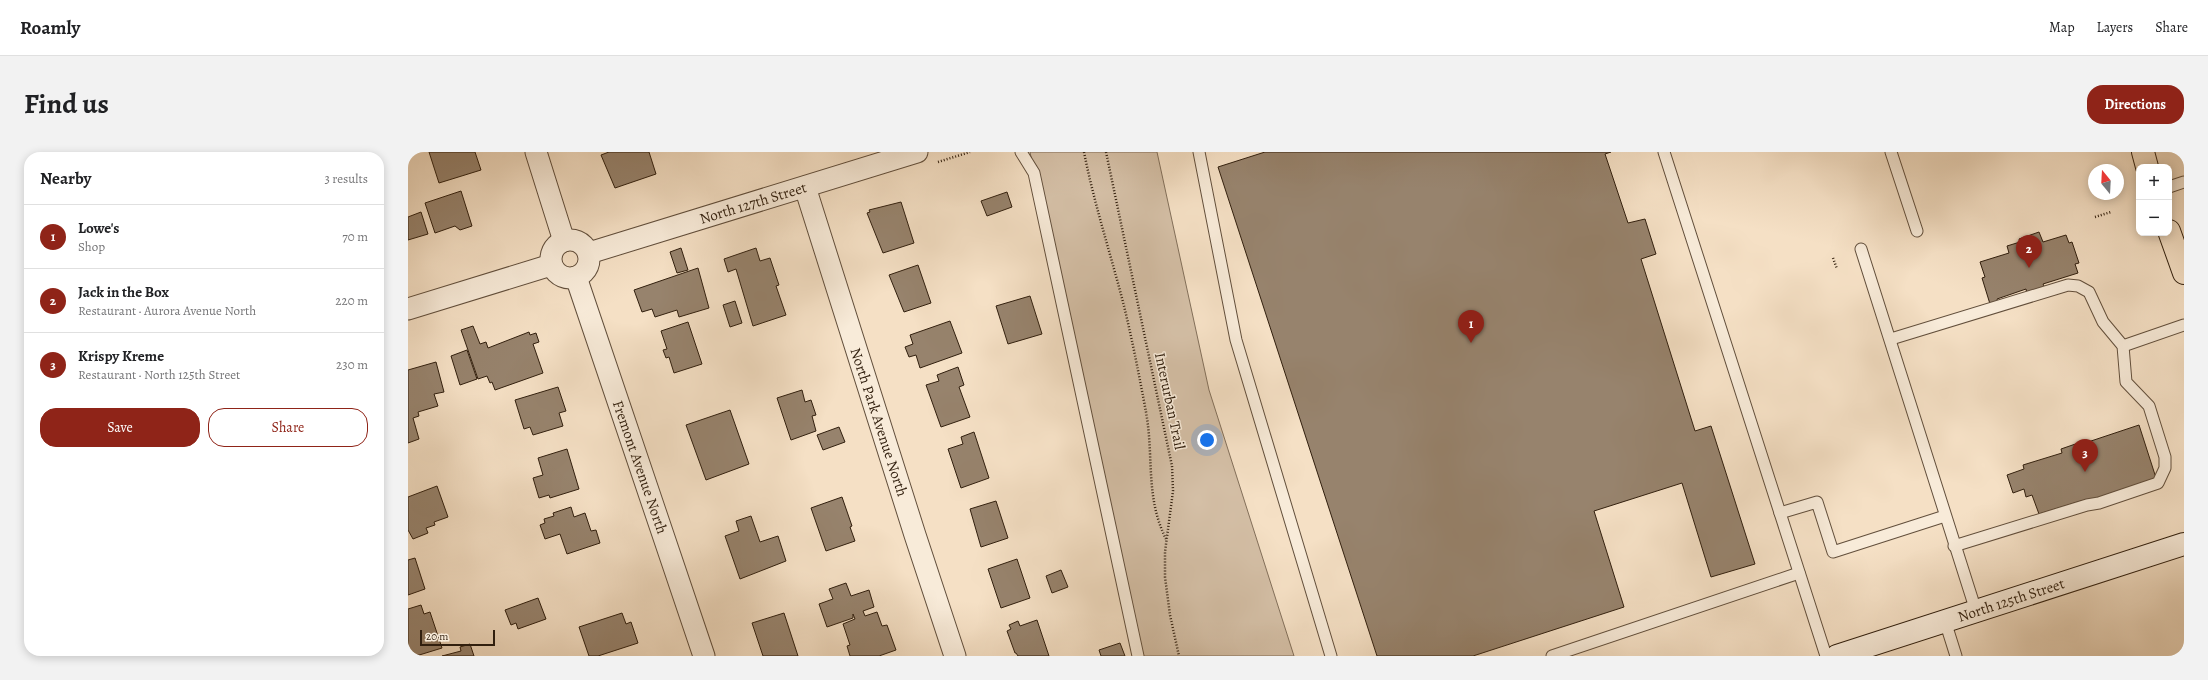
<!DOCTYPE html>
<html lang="en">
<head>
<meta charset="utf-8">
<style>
	:root { --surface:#fff; --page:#f2f2f2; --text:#202124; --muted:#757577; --line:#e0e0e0; --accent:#8f2418 }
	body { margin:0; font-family:Alegreya,serif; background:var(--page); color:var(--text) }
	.controls { position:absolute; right:12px; top:12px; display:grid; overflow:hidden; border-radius:8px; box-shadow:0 2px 10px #0003 }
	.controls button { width:36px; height:36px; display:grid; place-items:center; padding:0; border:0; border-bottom:1px solid var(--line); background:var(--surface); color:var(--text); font:20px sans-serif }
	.compass { position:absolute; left:1680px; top:12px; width:36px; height:36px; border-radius:50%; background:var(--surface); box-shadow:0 2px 10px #0003; rotate:342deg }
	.scale { position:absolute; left:12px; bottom:10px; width:75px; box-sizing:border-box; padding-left:4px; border:2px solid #311f0e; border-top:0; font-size:11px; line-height:14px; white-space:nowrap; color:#311f0e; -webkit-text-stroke:3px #f8ebd9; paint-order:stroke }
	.you { position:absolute; left:799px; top:288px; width:14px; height:14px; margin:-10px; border:3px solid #fff; border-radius:50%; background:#1a73e8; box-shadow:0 0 0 6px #1a73e833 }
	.badge { display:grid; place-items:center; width:26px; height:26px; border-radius:50%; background:var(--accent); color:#fff; font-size:13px; font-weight:700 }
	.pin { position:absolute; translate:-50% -33px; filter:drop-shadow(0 1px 2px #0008) }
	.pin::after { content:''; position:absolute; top:21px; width:14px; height:12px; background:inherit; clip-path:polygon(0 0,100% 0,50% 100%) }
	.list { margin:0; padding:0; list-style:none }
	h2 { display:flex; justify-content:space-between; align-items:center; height:52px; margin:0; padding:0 16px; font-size:17px }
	h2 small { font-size:13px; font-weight:400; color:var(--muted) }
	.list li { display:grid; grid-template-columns:26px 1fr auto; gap:12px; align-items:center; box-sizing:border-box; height:64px; padding:0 16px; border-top:1px solid var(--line) }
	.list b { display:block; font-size:15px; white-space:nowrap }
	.list p { margin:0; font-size:13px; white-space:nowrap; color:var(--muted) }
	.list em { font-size:13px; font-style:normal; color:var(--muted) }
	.actions { display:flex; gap:8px; padding:12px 16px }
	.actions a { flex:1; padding:9px 0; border:1px solid var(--accent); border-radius:16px; text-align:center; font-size:14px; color:var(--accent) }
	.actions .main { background:var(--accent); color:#fff }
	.map { position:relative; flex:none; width:1776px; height:504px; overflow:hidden; border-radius:16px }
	header { display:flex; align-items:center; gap:24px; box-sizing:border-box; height:56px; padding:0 20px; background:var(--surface); border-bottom:1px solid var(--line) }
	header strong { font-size:19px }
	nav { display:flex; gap:22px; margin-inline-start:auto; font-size:14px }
	.intro { display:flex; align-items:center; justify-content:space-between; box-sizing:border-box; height:96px; padding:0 24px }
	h1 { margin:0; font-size:28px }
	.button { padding:10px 18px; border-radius:16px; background:var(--accent); color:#fff; font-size:14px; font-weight:700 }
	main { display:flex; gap:24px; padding:0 24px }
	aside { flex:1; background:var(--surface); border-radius:16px; box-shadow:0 2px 10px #0003 }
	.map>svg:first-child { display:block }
	.green { fill:#d4bfa6; stroke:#826f5a }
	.building { fill:#97836d; stroke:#311f0e }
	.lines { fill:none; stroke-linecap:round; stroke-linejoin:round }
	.lane-casing { stroke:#624f3c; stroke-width:13 }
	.street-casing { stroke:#624f3c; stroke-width:23 }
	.secondary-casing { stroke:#311f0e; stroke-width:24 }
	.highway-casing { stroke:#311f0e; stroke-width:24 }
	.path { stroke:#311f0e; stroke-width:2.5; stroke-dasharray:1 2; stroke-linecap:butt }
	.lane { stroke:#f8ebd9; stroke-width:11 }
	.street { stroke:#f8ebd9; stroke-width:21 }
	.secondary { stroke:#f8ebd9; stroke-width:22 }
	.highway { stroke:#f5e0c5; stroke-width:22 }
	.labels { text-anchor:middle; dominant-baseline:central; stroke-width:3; stroke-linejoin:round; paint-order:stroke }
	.street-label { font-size:15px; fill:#311f0e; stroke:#f8ebd9 }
</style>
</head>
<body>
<header>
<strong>Roamly</strong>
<nav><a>Map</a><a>Layers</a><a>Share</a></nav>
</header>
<div class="intro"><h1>Find us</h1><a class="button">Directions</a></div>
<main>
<aside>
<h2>Nearby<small>3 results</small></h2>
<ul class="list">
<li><span class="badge">1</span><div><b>Lowe's</b><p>Shop</p></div><em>70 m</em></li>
<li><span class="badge">2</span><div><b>Jack in the Box</b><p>Restaurant · Aurora Avenue North</p></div><em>220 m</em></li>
<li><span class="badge">3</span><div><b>Krispy Kreme</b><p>Restaurant · North 125th Street</p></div><em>230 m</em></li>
</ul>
<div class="actions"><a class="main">Save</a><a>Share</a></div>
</aside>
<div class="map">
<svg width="1776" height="504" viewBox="0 0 1776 504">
	<rect width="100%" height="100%" fill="#f5e0c5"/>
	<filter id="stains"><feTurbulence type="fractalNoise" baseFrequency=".005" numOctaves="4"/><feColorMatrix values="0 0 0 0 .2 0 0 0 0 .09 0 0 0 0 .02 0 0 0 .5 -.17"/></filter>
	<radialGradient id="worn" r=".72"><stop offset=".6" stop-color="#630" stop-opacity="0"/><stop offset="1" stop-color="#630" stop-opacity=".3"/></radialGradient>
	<!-- green -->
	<path class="green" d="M622,0h127l52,238 85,266h-157z"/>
	<!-- building -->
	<g class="building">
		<path d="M21,0h46l6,18 -42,13z"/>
		<path d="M201,0h40l7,22 -41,14 -14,-33z"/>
		<path d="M857,0h346l-6,2 23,69 17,-4 11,35 -15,5 54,172 16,-5 44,138 -44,13 -29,-94 -88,28 30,96 -151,49h-96l-159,-489z"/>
		<path d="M53,39l11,35 -12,4 -5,-4 -20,7 -10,-30z"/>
		<path d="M599,40l5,15 -25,9 -6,-15z"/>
		<path d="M493,50l13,41 -31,10 -16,-40 3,-1 -1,-2z"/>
		<path d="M13,60l7,22 -20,6v-23z"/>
		<path d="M1631,80l4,10 23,-7 3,8 3,-1 7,21 -4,1 3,9 -35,11 2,4 -18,6 -1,-5 -29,10 1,3 -8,2 -8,-26 3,-1 -5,-15 29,-9 -2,-7 13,-4 -1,-3z"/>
		<path d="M273,96l7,22 -11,3 -7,-21z"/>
		<path d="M348,96l4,13 10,-3 9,27 -3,1 10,29 -33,11 -17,-57 -8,3 -4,-13z"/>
		<path d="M510,113l13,38 -27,9 -15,-37z"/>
		<path d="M290,116l11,40 -30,9 -2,-7 -22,7 -3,-8 -10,3 -8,-22z"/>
		<path d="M622,144l12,38 -34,10 -12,-38z"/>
		<path d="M327,149l7,22 -12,4 -7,-22z"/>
		<path d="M542,169l12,32 -42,15 -4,-13 -7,2 -4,-10 8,-3 -3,-9z"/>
		<path d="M280,170l14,42 -28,9 -5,-16 -3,1 -3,-8 4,-1 -6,-18z"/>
		<path d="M65,174l7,18 6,-2 2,6 41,-16 1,3 6,-2 3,9 -6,2 10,29 -48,17 -3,-8 -2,1 -3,-7 -9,3 -17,-49z"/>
		<path d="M59,198l10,29 -17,6 -9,-29z"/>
		<path d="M28,210l8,30 -10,2 4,12 -20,6 1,4 -6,2 6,21 -11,4v-73z"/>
		<path d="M550,215l6,18 -5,2 11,30 -29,10 -15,-42 13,-4 -2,-6z"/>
		<path d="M150,235l8,24 -7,2 4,13 -30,9 -3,-8 -6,2 -9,-29z"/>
		<path d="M394,238l3,12 6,-2 5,15 -4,1 4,15 -25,9 -14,-42z"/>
		<path d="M322,258l19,54 -43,16 -20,-55z"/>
		<path d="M1731,273l18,56 -75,24 -1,-4 -42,13 -7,-19 -6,2 -2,-8 -11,4 -6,-18 17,-6 -1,-4 39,-12 -1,-4 26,-9 1,2z"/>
		<path d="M431,275l6,15 -22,8 -6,-15z"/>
		<path d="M566,280l15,46 -28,10 -13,-39 15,-5 -2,-7z"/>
		<path d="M159,297l12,40 -29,9 -1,-3 -10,3 -6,-20 10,-3 -5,-17z"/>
		<path d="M29,334l11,31 -14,5 1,3 -9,3 2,5 -15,6 -5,-9v-33z"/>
		<path d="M434,345l10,29 -2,1 5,14 -29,10 -15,-43z"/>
		<path d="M588,349l12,37 -27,9 -11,-38z"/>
		<path d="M163,355l3,10 11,-4 6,18 5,-1 4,13 -33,11 -7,-20 -15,5 -5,-14 5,-2 -1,-4 10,-3 -1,-3z"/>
		<path d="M343,364l9,26 18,-6 8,25 -46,18 -15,-43 14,-5 -3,-10z"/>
		<path d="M7,406l10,31 -17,6v-35z"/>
		<path d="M609,407l13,39 -29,10 -13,-39z"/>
		<path d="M653,418l7,17 -16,6 -6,-17z"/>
		<path d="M438,431l5,13 18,-6 5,17 -11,4 2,5 12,-4 5,14 5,-1 9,25 -17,6h-29l-3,-10 3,-1 -7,-21 12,-5 -2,-5v4l-26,9 -8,-23 14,-5 -4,-10z"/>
		<path d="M130,446l8,21 -28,10 -2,-6 -5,2 -6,-15z"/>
		<path d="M13,453l3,9 6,-2 12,36 -26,8h-8v-47z"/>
		<path d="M214,461l4,11 5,-2 7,21 -40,13h-9l-10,-29z"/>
		<path d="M376,461l14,43h-35l-11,-33z"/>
		<path d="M629,468l12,36h-31l-2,-3h-1l-8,-22 4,-2 -2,-4 9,-4 2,5z"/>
		<path d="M712,491l5,13h-24l-2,-6z"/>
		<path d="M62,492l4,12h-32l19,-5 -1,-4z"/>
	</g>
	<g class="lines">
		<defs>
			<g id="lane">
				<path d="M613,0l13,21 104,483"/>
				<path d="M791,0l37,188 95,316"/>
				<path d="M1256,0l162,504"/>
				<path d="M1483,0l26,79"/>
				<path d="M1761,35l15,-5"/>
				<path d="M1453,97l115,362"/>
				<path d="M1483,187l177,-54 10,1 11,6 14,30 20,24 3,36 23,24 16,51v11l-7,15 -59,20 -12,2 -133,41"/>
				<path d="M1715,194l61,-21"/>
				<path d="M1372,361l37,-11 16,50 112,-36"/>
				<path d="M1537,469l11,35"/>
				<path d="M1144,504l247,-83"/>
			</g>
			<g id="street">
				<path d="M128,0l28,89"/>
				<path d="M397,35l110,348 40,121"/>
				<circle cx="162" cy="107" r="19"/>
				<path d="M181,101l328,-101"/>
				<path d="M168,125l128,379"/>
				<path d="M0,157l143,-44"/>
			</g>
			<path id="secondary" d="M1429,504l347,-112"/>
			<g id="highway">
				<path d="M1735,0l4,15"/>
				<path d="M1761,79l15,42"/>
			</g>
		</defs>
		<!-- lane casing -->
		<use href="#lane" class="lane-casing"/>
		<!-- street casing -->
		<use href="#street" class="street-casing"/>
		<!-- secondary casing -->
		<use href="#secondary" class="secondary-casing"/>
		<!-- highway casing -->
		<use href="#highway" class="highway-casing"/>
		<!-- path -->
		<g class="path">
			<path d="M676,0c10,51 26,100 39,150 9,36 16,73 23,110 8,44 -1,85 20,127"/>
			<path d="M698,0l66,314 1,25 -8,61v25l5,38 9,41"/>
			<path d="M530,10l32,-10"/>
			<path d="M1687,65l16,-5"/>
			<path d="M1425,106l4,11"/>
		</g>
		<!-- lane -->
		<use href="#lane" class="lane"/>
		<!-- street -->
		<use href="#street" class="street"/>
		<!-- secondary -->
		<use href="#secondary" class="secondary"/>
		<!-- highway -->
		<use href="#highway" class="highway"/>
	</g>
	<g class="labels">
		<!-- street labels -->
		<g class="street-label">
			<text transform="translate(345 51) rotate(-17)">North 127th Street</text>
			<text transform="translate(762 249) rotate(78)">Interurban Trail</text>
			<text transform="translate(471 270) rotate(72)">North Park Avenue North</text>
			<text transform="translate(232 315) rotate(71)">Fremont Avenue North</text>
			<text transform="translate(1603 448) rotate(-18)">North 125th Street</text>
		</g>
	</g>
	<rect width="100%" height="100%" filter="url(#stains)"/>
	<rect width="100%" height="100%" fill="url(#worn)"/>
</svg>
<div class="controls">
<button>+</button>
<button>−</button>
</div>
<svg class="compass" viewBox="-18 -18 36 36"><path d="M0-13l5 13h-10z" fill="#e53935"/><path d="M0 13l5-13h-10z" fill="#757577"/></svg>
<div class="scale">20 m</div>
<div class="you"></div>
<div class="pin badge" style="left:1063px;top:191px">1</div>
<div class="pin badge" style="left:1621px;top:116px">2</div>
<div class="pin badge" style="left:1677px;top:320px">3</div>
</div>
</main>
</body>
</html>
